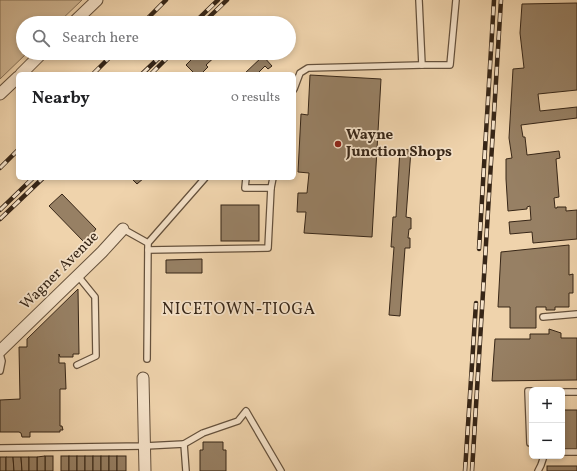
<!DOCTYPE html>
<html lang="en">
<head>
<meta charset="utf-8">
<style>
	:root { --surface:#fff; --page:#f6f6f6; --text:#202124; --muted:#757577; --line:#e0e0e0 }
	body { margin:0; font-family:Vollkorn,serif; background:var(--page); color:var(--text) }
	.controls { position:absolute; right:12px; bottom:12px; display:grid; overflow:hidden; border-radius:6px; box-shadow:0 2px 6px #0003 }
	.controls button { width:36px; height:36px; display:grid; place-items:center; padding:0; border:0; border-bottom:1px solid var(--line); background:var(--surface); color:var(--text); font:20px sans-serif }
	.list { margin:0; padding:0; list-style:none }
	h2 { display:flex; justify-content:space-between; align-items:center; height:52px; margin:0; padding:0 16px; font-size:17px }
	h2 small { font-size:13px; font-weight:400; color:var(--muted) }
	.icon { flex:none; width:22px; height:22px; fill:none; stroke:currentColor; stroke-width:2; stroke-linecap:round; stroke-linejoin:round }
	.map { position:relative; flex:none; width:577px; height:471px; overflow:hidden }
	.search { position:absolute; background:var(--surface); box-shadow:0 2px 6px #0003; left:16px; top:16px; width:280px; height:44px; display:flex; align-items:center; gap:10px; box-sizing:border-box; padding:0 14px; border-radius:22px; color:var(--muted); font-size:15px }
	.panel { position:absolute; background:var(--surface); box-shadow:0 2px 6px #0003; left:16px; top:72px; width:280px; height:108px; border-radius:6px }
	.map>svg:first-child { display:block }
	.green { fill:#d0b693; stroke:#846e55 }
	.building { fill:#978064; stroke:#372617 }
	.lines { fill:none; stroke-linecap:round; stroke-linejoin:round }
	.service-casing { stroke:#65513c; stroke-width:8 }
	.minor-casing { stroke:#65513c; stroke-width:13 }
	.service { stroke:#f5e2c9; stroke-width:5.5 }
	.minor { stroke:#f5e2c9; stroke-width:11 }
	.rail-casing { stroke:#372617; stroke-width:4.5 }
	.rail { stroke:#f5e2c9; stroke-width:3; stroke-dasharray:9; stroke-linecap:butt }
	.poi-dot { fill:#8f2418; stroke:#f5e2c9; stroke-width:1.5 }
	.labels { text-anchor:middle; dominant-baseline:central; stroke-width:3.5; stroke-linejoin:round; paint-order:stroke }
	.poi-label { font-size:15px; font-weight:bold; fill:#372617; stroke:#f5e2c9; text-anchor:start }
	.street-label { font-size:15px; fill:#372617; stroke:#f5e2c9 }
	.neighbourhood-label { font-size:16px; letter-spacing:1px; fill:#372617; stroke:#f5e2c9 }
</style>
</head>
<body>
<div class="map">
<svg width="577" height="471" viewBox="0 0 577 471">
	<rect width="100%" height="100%" fill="#efd3ac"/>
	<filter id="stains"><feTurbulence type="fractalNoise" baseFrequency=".005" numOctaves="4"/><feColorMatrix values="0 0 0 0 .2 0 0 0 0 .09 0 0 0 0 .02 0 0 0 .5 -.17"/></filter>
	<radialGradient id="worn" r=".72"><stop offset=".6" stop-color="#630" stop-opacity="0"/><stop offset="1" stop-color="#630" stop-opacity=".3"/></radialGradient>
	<!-- green -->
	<path class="green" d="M0,0h82l-24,23h-35v30h4l-27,26z"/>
	<!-- building -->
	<g class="building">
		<path d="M577,3v87l-39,4 2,17 37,-4v11l-56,7 2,12h2l2,18 32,-4 1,7 -4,1 3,38 -5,1 1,10h2v-1h9v4l11,-1v29l-44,4 -1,-11 -22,2 -1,-12 22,-2 -1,-14 -3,1v2l-19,2 -2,-32v-20l6,-1 -3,-20 4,-69 11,-1 -4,-35 2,-29z"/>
		<path d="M207,53h12l-13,12 2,2 -7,7h-6l-9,-9 10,-10 4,4z"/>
		<path d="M263,56l9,10 -4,3 -3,-3 -8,8h-13z"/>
		<path d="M310,75l71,4 -9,158 -68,-4 2,-21h-9l1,-19h9l2,-20 -11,-1 3,-58 7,1z"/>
		<path d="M400,149l11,1 -5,67 5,1v11h-2l-1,9h2v10h-5l-5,68 -11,-1 5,-68h-3l2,-30h3z"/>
		<path d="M133,178h11l-7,6 -5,-5z"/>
		<path d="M62,194l34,35 -4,5 3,3 -4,4 -3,-3 -4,4 -35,-36z"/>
		<rect x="221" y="205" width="38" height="36"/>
		<path d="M569,245v30l4,-1v19h-4v14h-14v3h-9v-3h-10v21h-26v-21h-12l3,-55z"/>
		<path d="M202,259v14h-36v-13z"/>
		<path d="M78,289l1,65h-6v3h-13l-1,-3v9h6l1,26h-6v37h2l1,4h-3v2h-30v5h-8l-1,-4 -2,-1h-19v-32l20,-1 -1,-52h8v-8z"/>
		<path d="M549,329l12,4v5h16v42l-85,1 3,-42h35v-5h19z"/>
		<rect x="562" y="410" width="15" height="39"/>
		<path d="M203,442h20v8h3v21h-26v-21h3z"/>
		<rect x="45" y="456" width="8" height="15"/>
		<path d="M45,456v15h-8v-14z"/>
		<rect x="61" y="456" width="8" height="15"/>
		<rect x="69" y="456" width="8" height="15"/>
		<rect x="77" y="456" width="8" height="15"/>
		<rect x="85" y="456" width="8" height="15"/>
		<rect x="93" y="456" width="8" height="15"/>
		<rect x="101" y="456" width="8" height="15"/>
		<rect x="109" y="456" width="8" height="15"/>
		<rect x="117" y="456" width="9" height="15"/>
		<rect x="0" y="457" width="6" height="14"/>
		<path d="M6,457h7l1,14h-8z"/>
		<path d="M13,457h8l1,14h-8z"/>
		<path d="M21,457h8v14h-7z"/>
		<rect x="29" y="457" width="8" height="14"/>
		<rect x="547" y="466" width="30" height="5"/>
	</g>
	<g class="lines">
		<defs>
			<g id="service">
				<path d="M419,0l3,65h28l6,-65"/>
				<path d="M294,89l6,-16 8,-5 114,-3"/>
				<path d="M271,188l2,-10"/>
				<path d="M123,229l25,14 -1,116"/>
				<path d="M148,243l57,-65"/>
				<path d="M148,250l120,-2 3,-60h-26l1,-10"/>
				<path d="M543,317l34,-3"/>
				<path d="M0,354l2,7 -2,10"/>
				<path d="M77,365l19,-9 -1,-59 -17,-21"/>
				<path d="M562,392h15"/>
				<path d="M530,443l-2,-52h4"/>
				<path d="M184,444l19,-11 35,-12 8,-10 35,60"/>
				<path d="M0,448l145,-2 39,-2 2,27"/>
				<path d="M562,452h15"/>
				<path d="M538,471l3,-6 3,-9"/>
			</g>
			<g id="minor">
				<path d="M73,23l24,-23"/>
				<path d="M21,74l21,-21"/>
				<path d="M0,94l18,-17"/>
				<path d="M0,351l102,-99 21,-23"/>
				<path d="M143,378l2,93"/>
			</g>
		</defs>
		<!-- service casing -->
		<use href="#service" class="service-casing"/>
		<!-- minor casing -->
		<use href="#minor" class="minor-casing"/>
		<!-- service -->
		<use href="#service" class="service"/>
		<!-- minor -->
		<use href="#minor" class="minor"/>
		<defs>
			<g id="rail">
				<path d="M143,23l23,-23"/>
				<path d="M194,23l24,-23"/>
				<path d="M203,23l24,-23"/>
				<path d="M93,74l21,-21"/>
				<path d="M142,74l22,-21"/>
				<path d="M151,74l21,-21"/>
				<path d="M0,168l18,-18"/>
				<path d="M0,210l33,-32"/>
				<path d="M0,219l43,-41"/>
				<path d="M479,249l15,-249"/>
				<path d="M465,471l11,-168"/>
				<path d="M472,471l29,-471"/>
			</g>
		</defs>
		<!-- rail casing -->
		<use href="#rail" class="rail-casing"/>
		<!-- rail -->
		<use href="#rail" class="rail"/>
	</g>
	<!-- markers -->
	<circle class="poi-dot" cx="338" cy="144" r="4"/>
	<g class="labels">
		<!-- poi labels -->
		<g class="poi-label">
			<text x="346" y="135">Wayne<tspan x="346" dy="17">Junction Shops</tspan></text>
		</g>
		<!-- street labels -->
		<g class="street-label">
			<text transform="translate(60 271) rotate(-45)">Wagner Avenue</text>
		</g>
		<!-- neighbourhood labels -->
		<g class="neighbourhood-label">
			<text x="239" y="310">NICETOWN-TIOGA</text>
		</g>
	</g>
	<rect width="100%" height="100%" filter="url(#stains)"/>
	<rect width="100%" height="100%" fill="url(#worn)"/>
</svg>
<div class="controls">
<button>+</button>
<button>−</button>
</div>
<div class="search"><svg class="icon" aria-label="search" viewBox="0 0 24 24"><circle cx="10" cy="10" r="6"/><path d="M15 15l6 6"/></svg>Search here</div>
<section class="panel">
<h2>Nearby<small>0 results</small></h2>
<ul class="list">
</ul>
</section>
</div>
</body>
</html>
